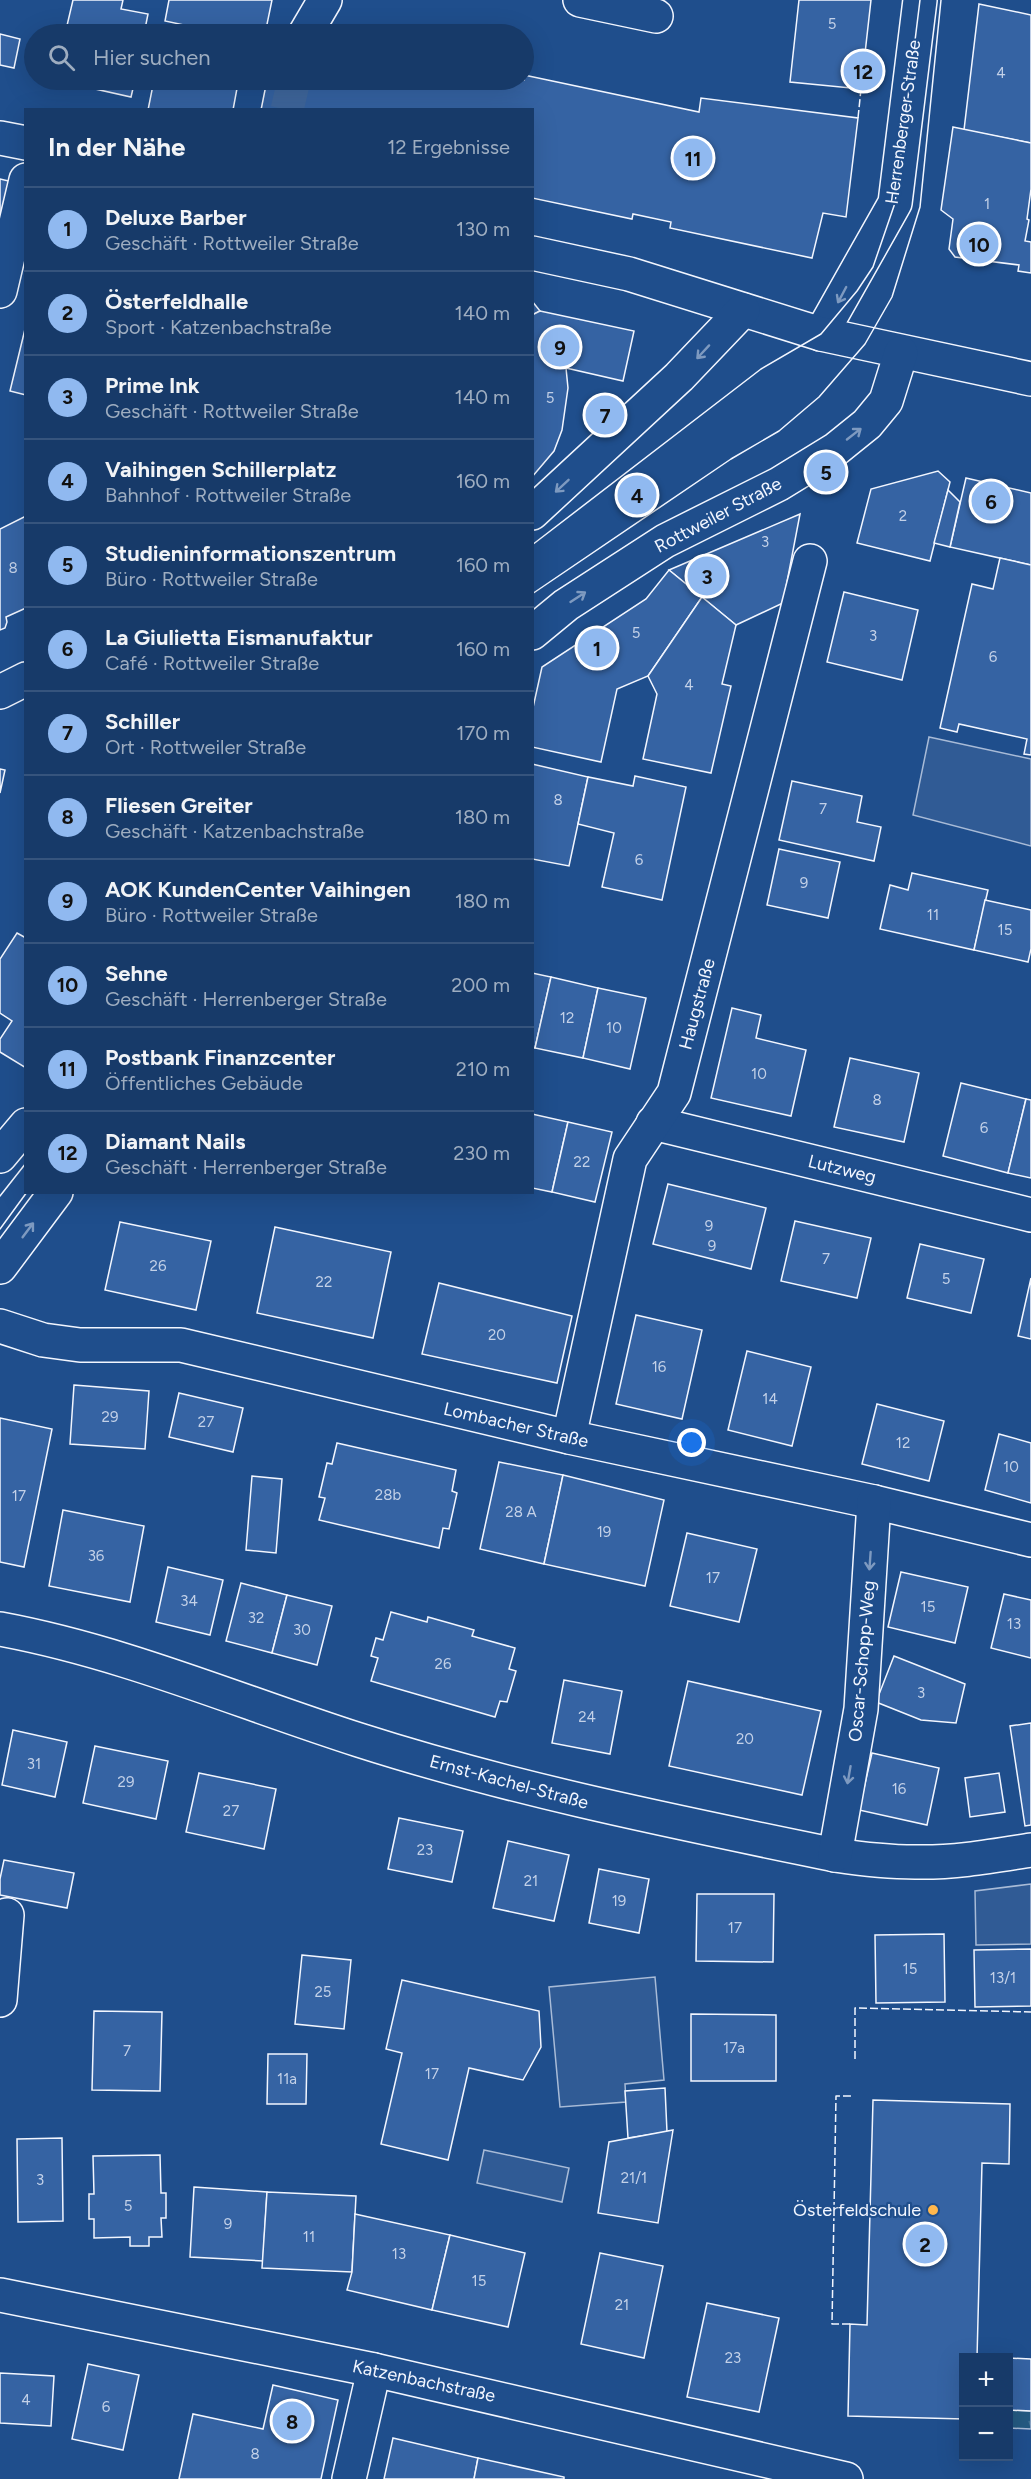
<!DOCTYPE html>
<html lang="de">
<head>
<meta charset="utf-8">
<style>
	:root { --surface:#173a69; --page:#244571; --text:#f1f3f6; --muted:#9eadc0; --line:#36547d; --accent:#90b9f0 }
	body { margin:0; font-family:Figtree,sans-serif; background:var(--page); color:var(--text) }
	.controls { position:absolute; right:18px; bottom:18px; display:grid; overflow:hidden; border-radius:0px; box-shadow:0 6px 24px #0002 }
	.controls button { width:54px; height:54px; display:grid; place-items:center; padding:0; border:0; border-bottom:2px solid var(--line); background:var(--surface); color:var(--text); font:30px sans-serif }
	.you { position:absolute; left:692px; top:1443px; width:21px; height:21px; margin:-15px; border:4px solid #fff; border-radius:50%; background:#1a73e8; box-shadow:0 0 0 9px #1a73e833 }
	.badge { display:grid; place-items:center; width:39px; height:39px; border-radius:50%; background:var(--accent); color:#111; font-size:20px; font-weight:700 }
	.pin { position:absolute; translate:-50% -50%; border:3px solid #fff; box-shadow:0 2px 6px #0006 }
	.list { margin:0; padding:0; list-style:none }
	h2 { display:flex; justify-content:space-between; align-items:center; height:78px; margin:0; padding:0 24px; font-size:26px }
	h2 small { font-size:20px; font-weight:400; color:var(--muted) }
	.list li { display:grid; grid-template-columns:39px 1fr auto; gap:18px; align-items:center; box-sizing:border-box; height:84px; padding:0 24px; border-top:2px solid var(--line) }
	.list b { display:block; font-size:22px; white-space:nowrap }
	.list p { margin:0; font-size:20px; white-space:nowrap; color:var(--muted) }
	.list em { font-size:20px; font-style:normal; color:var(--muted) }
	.icon { flex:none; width:33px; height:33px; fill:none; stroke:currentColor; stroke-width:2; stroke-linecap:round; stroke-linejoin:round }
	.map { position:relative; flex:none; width:1031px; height:2479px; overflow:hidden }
	.search { position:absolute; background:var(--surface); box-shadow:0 6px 24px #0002; left:24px; top:24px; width:510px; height:66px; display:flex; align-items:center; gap:15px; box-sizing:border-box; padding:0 21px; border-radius:33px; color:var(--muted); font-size:22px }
	.panel { position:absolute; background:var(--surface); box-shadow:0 6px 24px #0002; left:24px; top:108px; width:510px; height:1086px; border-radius:0px }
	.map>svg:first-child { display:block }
	.grass { fill:url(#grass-tufts); stroke:#a8bbd7; stroke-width:1.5 }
	.parking { fill:#305b95; stroke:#a8bbd7; stroke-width:1.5 }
	.building { fill:#3563a3; stroke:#f2f6ff; stroke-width:1.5 }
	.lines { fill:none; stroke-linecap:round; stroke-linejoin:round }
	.minor-tunnel { stroke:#3f679d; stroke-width:33; stroke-dasharray:33 16; stroke-linecap:butt }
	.minor-casing { stroke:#f2f6ff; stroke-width:36 }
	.major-casing { stroke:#f2f6ff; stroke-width:36 }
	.minor { stroke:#1f4e8c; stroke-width:33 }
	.major { stroke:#1f4e8c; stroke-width:33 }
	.tram { stroke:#f2f6ff; stroke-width:1.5 }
	.fence { stroke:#f2f6ff; stroke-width:1.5; stroke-dasharray:8 3; stroke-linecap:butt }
	.oneway { stroke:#7e9ac0 }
	.poi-dot { fill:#ffb74d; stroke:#1f4e8c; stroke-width:2 }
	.labels { text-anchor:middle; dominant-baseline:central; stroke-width:4.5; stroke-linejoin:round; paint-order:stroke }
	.number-label { font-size:15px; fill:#c3d1e8 }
	.street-label { font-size:18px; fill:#f2f6ff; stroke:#1f4e8c }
	.poi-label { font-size:18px; fill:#f2f6ff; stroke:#1f4e8c; text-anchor:end }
</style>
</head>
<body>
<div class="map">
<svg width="1031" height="2479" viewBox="0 0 1031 2479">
	<defs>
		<pattern id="grass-tufts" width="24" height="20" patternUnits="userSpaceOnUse" patternTransform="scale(1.5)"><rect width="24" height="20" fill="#245a82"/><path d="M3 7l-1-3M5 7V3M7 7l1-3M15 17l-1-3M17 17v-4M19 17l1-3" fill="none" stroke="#447295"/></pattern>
	</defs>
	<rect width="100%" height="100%" fill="#1f4e8c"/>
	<!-- grass -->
	<path class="grass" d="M1009,2410l22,1v18l-22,-1z"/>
	<!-- parking -->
	<g class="parking">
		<path d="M929,737l102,22v87l-118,-31z"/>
		<path d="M1031,1884v60l-55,1 -1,-54z"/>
		<path d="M655,1977l9,103 -39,4 1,18 -66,5 -11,-120z"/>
		<path d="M484,2150l85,18 -7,34 -85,-19z"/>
	</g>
	<!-- building -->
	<g class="building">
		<path d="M73,0h50l-2,9 27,5 -4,20h-79z"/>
		<path d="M169,0h103l-7,34h-39l-61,-13z"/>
		<path d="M799,0h72l-10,89 -71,-7z"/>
		<path d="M979,4l52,11v128l-67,-13z"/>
		<path d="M0,34l20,5 -6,29 -14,-3z"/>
		<path d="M524,75l175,37 2,-14 157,20 -12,99 -23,-4 -11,45 -142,-30 1,-6 -38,-8 -1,5 -100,-21v-88h-271l6,-30h257z"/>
		<path d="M55,80h80l-4,17z"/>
		<path d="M154,80h68l16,3 -5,27h-85z"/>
		<path d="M953,127l78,16v46l-4,30 2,1 -4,21 6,1v31l-13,-2 1,-6 -64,-8 -6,-8 4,-30 -12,-9z"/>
		<path d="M0,179l13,3 -13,55z"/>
		<path d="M532,301l8,10 -8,4z"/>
		<path d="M540,311l94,20 -11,50 -57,-13 2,20 -6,42 -8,21 -22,26v-162z"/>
		<path d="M26,325v70l-16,-4z"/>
		<path d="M938,471l12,11 -20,79 -73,-18 14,-54z"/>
		<path d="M966,478l65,15v72l-81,-18z"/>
		<path d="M948,490l12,12 -10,45 -16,-4z"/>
		<path d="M800,514l-17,89 -47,22 -67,-55z"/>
		<path d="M26,516v92l-20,9 1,5 -2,6 -5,2v-101z"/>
		<path d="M1000,558l31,7v190l-7,-1 3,-15 -68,-15 -2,8 -17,-4 32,-144 21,5z"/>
		<path d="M669,570l33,27 -54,79 -31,13 -16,73 -69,-15v-35l10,-45 104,-68z"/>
		<path d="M844,592l74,18 -16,70 -75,-18z"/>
		<path d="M702,597l34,28 -14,59 9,2 -20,87 -68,-14 14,-65 -9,-18z"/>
		<path d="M532,764l56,13 -19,89 -37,-7z"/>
		<path d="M0,769l5,1 -5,23z"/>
		<path d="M635,776l51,11 -24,113 -60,-13 12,-54 -36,-9 10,-47 45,9z"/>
		<path d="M792,781l70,15 -5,26 24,5 -7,34 -95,-21z"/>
		<path d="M779,849l61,13 -12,56 -61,-13z"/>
		<path d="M912,873l76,17 -14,60 -94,-21 10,-44 18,5z"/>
		<path d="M985,900l46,10v39l-3,13 -54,-12z"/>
		<path d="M17,933l9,5v130l-26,-16v-13l12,-18 -12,-8v-54z"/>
		<path d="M532,973l19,4 -16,71 -3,-1z"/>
		<path d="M551,977l47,11 -15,70 -48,-10z"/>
		<path d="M598,988l48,10 -16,71 -47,-11z"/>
		<path d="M732,1008l29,7 -5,23 50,12 -15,66 -80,-18z"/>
		<path d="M850,1058l69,15 -15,69 -70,-15z"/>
		<path d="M961,1083l65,16 -18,74 -65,-17z"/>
		<path d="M1026,1099l5,1v78l-23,-5z"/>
		<path d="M532,1114l36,8 -16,70 -20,-4z"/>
		<path d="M568,1122l44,10 -17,70 -43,-10z"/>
		<path d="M668,1184l98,24 -15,61 -98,-25z"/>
		<path d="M795,1221l76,17 -14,60 -76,-17z"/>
		<path d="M120,1222l91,19 -15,69 -91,-20z"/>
		<path d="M275,1227l116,25 -18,86 -116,-25z"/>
		<path d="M920,1244l64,15 -13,54 -64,-15z"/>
		<path d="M1031,1278v61l-13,-3z"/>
		<path d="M439,1283l133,33 -15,67 -135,-29z"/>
		<path d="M636,1315l66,15 -20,89 -66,-15z"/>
		<path d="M747,1351l64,16 -19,79 -64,-16z"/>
		<path d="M74,1385l75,6 -4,58 -75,-5z"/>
		<path d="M179,1393l64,15 -10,44 -64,-15z"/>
		<path d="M877,1404l67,17 -15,60 -67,-17z"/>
		<path d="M0,1418l52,11 -28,138 -24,-5z"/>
		<path d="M999,1434l32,9v60l-46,-13z"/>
		<path d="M337,1443l119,27 -4,21 5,2 -8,36 -6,-1 -4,20 -120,-28 6,-22 -6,-1 8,-34 5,1z"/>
		<path d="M499,1462l64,13 -19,89 -64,-15z"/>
		<path d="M563,1475l101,25 -19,86 -101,-22z"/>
		<path d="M252,1476l30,3 -6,74 -30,-3z"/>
		<path d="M63,1510l81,16 -14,76 -81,-16z"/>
		<path d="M687,1533l70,16 -18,73 -69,-16z"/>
		<path d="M168,1567l55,13 -13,55 -54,-13z"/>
		<path d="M901,1572l67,15 -13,56 -67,-16z"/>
		<path d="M241,1583l46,12 -15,58 -46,-12z"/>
		<path d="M1004,1594l27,6v58l-40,-10z"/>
		<path d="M287,1595l45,11 -15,59 -45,-12z"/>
		<path d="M391,1612l36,10 1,-5 46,13 -2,6 43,12 -6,21 7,2 -9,31 -7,-1 -5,16 -124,-36 7,-23 -7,-2 5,-18 7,2z"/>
		<path d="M894,1656l71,28 -9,39 -35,-3 -45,-18z"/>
		<path d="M564,1680l58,11 -12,63 -58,-11z"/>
		<path d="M688,1681l133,30 -19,84 -133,-29z"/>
		<path d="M1031,1723v102l-6,1 -15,-100z"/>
		<path d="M13,1730l54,12 -12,55 -53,-12z"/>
		<path d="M95,1746l73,15 -12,58 -73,-16z"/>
		<path d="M872,1753l67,15 -12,57 -68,-15z"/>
		<path d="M199,1773l77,16 -12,60 -78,-17z"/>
		<path d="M999,1773l6,39 -35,5 -5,-39z"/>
		<path d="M399,1818l64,13 -11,51 -64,-13z"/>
		<path d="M508,1841l61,14 -15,66 -61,-13z"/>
		<path d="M4,1860l70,13 -7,35 -67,-13v-16z"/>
		<path d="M599,1869l50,10 -10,54 -50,-10z"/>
		<path d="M697,1894h77l-1,68 -77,-1z"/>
		<path d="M944,1934l1,68 -69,1 -1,-68z"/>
		<path d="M1031,1949v57l-56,1 -1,-57z"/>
		<path d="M302,1955l49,5 -7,69 -49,-5z"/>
		<path d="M402,1980l137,31 2,36 -18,33 -54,-12 -21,92 -67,-16 21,-91 -16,-4z"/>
		<path d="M94,2011l68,1 -2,79 -68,-1z"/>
		<path d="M691,2014l85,1v66h-85z"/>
		<path d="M268,2054h39l-1,50h-39z"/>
		<path d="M665,2088l2,44 -39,6 -3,-47z"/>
		<path d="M873,2100l137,4 -1,60 -27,-1 -5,195h-13v61l-116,-3 2,-92 17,1z"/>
		<path d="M673,2130l-15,93 -60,-10 11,-71z"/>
		<path d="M62,2138l1,83 -45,1 -1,-83z"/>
		<path d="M160,2155l1,38h5v25h-5l1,19h-13v9h-19v-9l-36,1v-19h-5v-25h5l-1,-38z"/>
		<path d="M194,2187l73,5 -4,69 -73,-4z"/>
		<path d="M267,2192l89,4 -4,76 -90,-4z"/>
		<path d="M355,2214l95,21 -18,75 -85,-20 5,-18z"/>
		<path d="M450,2235l75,18 -17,74 -76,-17z"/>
		<path d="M600,2253l63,13 -19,92 -63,-14z"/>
		<path d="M707,2303l72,15 -20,94 -72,-15z"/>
		<path d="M1008,2358l23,1v52l-23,-1z"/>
		<path d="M88,2364l51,11 -16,75 -51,-11z"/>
		<path d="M0,2373l54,3 -3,50 -51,-3z"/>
		<path d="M273,2385l65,15 -17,79h-142l14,-65 70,15z"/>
		<path d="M393,2438l85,20 -4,21h-90z"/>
		<path d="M478,2458l86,19v2h-90z"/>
	</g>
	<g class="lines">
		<!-- minor-tunnel -->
		<path class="minor-tunnel" d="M287,110l7,-30"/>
		<defs>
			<g id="minor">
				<path d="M580,0l76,16"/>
				<path d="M305,34l20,-34"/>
				<path d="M0,291l26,-111"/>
				<path d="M821,334l74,-131 25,-203"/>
				<path d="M0,692l26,-13"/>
				<path d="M653,1123l378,92"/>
				<path d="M0,1326l43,14 37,5h101l388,92 305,65 157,38"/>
				<path d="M569,1437l61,-278 44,-66 136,-532"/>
				<path d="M0,1629c124,23 240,73 359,111 156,50 317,82 476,115 27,4 53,7 80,7 39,1 78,-6 116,-12"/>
				<path d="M835,1855l26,-146 13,-207"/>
				<path d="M0,2000l7,-85"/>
				<path d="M0,2295l374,75 472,109"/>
				<path d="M349,2479l25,-109"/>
			</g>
			<g id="major">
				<path d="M0,138l26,5"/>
				<path d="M532,253l97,21 192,60 210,45"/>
				<path d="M532,513l147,-136 64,-67"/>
				<path d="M532,633l34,-28 99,-64 114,-57 57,-35 31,-25 19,-23 15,-48"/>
				<path d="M0,1156l26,-31"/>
				<path d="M0,1267l56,-75"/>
			</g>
		</defs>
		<!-- minor casing -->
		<use href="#minor" class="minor-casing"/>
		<!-- major casing -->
		<use href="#major" class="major-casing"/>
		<!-- minor -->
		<use href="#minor" class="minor"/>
		<!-- major -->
		<use href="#major" class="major"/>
		<!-- tram -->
		<g class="tram">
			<path d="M532,545l229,-176 60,-35 36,-43 16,-24 22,-64 25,-203"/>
			<path d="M532,594l199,-135 48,-28 40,-34 46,-53 27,-47 28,-90 21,-207"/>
			<path d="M0,1196l26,-33"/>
			<path d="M0,1229l27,-37"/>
		</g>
		<!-- fence -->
		<g class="fence">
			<path d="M858,118l3,-29"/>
			<path d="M855,2059v-51l176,4"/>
			<path d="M850,2324h-18l4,-228h18"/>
		</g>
	</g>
	<!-- one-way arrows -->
	<defs><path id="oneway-shaft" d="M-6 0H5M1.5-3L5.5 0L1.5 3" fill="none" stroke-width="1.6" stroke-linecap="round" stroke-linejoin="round" transform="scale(1.5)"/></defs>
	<g class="oneway">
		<use href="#oneway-shaft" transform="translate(842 295) rotate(118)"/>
		<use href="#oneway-shaft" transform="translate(703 352) rotate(133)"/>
		<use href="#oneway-shaft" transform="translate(854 434) rotate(-38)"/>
		<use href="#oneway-shaft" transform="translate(562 486) rotate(137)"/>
		<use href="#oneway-shaft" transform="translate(578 597) rotate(-33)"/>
		<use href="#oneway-shaft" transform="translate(28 1230) rotate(-53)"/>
		<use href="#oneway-shaft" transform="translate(870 1561) rotate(94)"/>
		<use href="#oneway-shaft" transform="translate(849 1775) rotate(100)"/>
	</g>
	<!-- markers -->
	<circle class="poi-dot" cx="933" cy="2210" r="6"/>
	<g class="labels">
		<!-- number labels -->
		<g class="number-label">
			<text x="832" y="24">5</text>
			<text x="1001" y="73">4</text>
			<text x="987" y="204">1</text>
			<text x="550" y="398">5</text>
			<text x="903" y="516">2</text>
			<text x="765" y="542">3</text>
			<text x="13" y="568">8</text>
			<text x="636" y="633">5</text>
			<text x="873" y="636">3</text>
			<text x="993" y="657">6</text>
			<text x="689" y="685">4</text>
			<text x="558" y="800">8</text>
			<text x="823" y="809">7</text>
			<text x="639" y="860">6</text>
			<text x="804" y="883">9</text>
			<text x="933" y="915">11</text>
			<text x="1005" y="930">15</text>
			<text x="567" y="1018">12</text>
			<text x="614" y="1028">10</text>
			<text x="759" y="1074">10</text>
			<text x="877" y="1100">8</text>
			<text x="984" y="1128">6</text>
			<text x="582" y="1162">22</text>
			<text x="709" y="1226">9</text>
			<text x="712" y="1246">9</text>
			<text x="826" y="1259">7</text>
			<text x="158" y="1266">26</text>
			<text x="946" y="1279">5</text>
			<text x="324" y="1282">22</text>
			<text x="497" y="1335">20</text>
			<text x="659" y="1367">16</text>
			<text x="770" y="1399">14</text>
			<text x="110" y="1417">29</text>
			<text x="206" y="1422">27</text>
			<text x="903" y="1443">12</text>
			<text x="1011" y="1467">10</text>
			<text x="388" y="1495">28b</text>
			<text x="19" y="1496">17</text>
			<text x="521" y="1512">28 A</text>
			<text x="604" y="1532">19</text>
			<text x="96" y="1556">36</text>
			<text x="713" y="1578">17</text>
			<text x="189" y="1601">34</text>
			<text x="928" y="1607">15</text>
			<text x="256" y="1618">32</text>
			<text x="1014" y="1624">13</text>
			<text x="302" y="1630">30</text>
			<text x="443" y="1664">26</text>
			<text x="921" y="1693">3</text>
			<text x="587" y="1717">24</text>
			<text x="745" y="1739">20</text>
			<text x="34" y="1764">31</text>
			<text x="126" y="1782">29</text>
			<text x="899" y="1789">16</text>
			<text x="231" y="1811">27</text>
			<text x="425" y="1850">23</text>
			<text x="531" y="1881">21</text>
			<text x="619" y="1901">19</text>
			<text x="735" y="1928">17</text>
			<text x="910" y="1969">15</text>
			<text x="1003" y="1978">13/1</text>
			<text x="323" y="1992">25</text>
			<text x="734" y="2048">17a</text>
			<text x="127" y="2051">7</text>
			<text x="432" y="2074">17</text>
			<text x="287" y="2079">11a</text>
			<text x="634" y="2178">21/1</text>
			<text x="40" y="2180">3</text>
			<text x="128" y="2206">5</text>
			<text x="228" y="2224">9</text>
			<text x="309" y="2237">11</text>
			<text x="399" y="2254">13</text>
			<text x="479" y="2281">15</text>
			<text x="622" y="2305">21</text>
			<text x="733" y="2358">23</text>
			<text x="26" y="2400">4</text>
			<text x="106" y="2407">6</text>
			<text x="255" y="2454">8</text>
		</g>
		<!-- street labels -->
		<g class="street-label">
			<text transform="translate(903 122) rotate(-82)">Herrenberger Straße</text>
			<text transform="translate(718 515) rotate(-28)">Rottweiler Straße</text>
			<text transform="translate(697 1004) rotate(-75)">Haugstraße</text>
			<text transform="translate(842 1169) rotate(14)">Lutzweg</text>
			<text transform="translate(516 1425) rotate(13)">Lombacher Straße</text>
			<text transform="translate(862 1661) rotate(-85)">Oscar-Schopp-Weg</text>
			<text transform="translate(509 1782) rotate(15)">Ernst-Kachel-Straße</text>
			<text transform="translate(424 2381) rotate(12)">Katzenbachstraße</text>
		</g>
		<!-- poi labels -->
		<g class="poi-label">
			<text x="921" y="2210">Österfeldschule</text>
		</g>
	</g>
</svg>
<div class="controls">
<button>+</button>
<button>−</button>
</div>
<div class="you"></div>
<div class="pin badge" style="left:597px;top:648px">1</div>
<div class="pin badge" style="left:925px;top:2244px">2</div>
<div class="pin badge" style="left:707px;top:576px">3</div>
<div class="pin badge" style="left:637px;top:495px">4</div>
<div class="pin badge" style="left:826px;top:472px">5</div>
<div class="pin badge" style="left:991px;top:501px">6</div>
<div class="pin badge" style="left:605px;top:415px">7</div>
<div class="pin badge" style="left:292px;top:2421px">8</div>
<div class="pin badge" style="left:560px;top:347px">9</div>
<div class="pin badge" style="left:979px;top:244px">10</div>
<div class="pin badge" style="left:693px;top:158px">11</div>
<div class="pin badge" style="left:863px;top:71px">12</div>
<div class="search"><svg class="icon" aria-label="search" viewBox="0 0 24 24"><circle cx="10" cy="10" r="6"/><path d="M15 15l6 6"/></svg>Hier suchen</div>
<section class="panel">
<h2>In der Nähe<small>12 Ergebnisse</small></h2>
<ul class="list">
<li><span class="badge">1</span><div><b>Deluxe Barber</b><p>Geschäft · Rottweiler Straße</p></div><em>130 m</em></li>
<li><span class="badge">2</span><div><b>Österfeldhalle</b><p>Sport · Katzenbachstraße</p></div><em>140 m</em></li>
<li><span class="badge">3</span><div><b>Prime Ink</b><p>Geschäft · Rottweiler Straße</p></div><em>140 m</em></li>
<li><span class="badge">4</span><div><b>Vaihingen Schillerplatz</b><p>Bahnhof · Rottweiler Straße</p></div><em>160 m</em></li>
<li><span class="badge">5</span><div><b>Studieninformationszentrum</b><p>Büro · Rottweiler Straße</p></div><em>160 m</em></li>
<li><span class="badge">6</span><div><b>La Giulietta Eismanufaktur</b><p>Café · Rottweiler Straße</p></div><em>160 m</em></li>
<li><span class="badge">7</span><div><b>Schiller</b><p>Ort · Rottweiler Straße</p></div><em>170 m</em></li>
<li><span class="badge">8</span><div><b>Fliesen Greiter</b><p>Geschäft · Katzenbachstraße</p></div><em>180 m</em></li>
<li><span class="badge">9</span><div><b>AOK KundenCenter Vaihingen</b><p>Büro · Rottweiler Straße</p></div><em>180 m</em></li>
<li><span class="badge">10</span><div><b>Sehne</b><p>Geschäft · Herrenberger Straße</p></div><em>200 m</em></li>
<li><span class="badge">11</span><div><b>Postbank Finanzcenter</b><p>Öffentliches Gebäude</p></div><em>210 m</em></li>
<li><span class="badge">12</span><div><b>Diamant Nails</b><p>Geschäft · Herrenberger Straße</p></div><em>230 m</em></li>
</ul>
</section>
</div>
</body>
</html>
